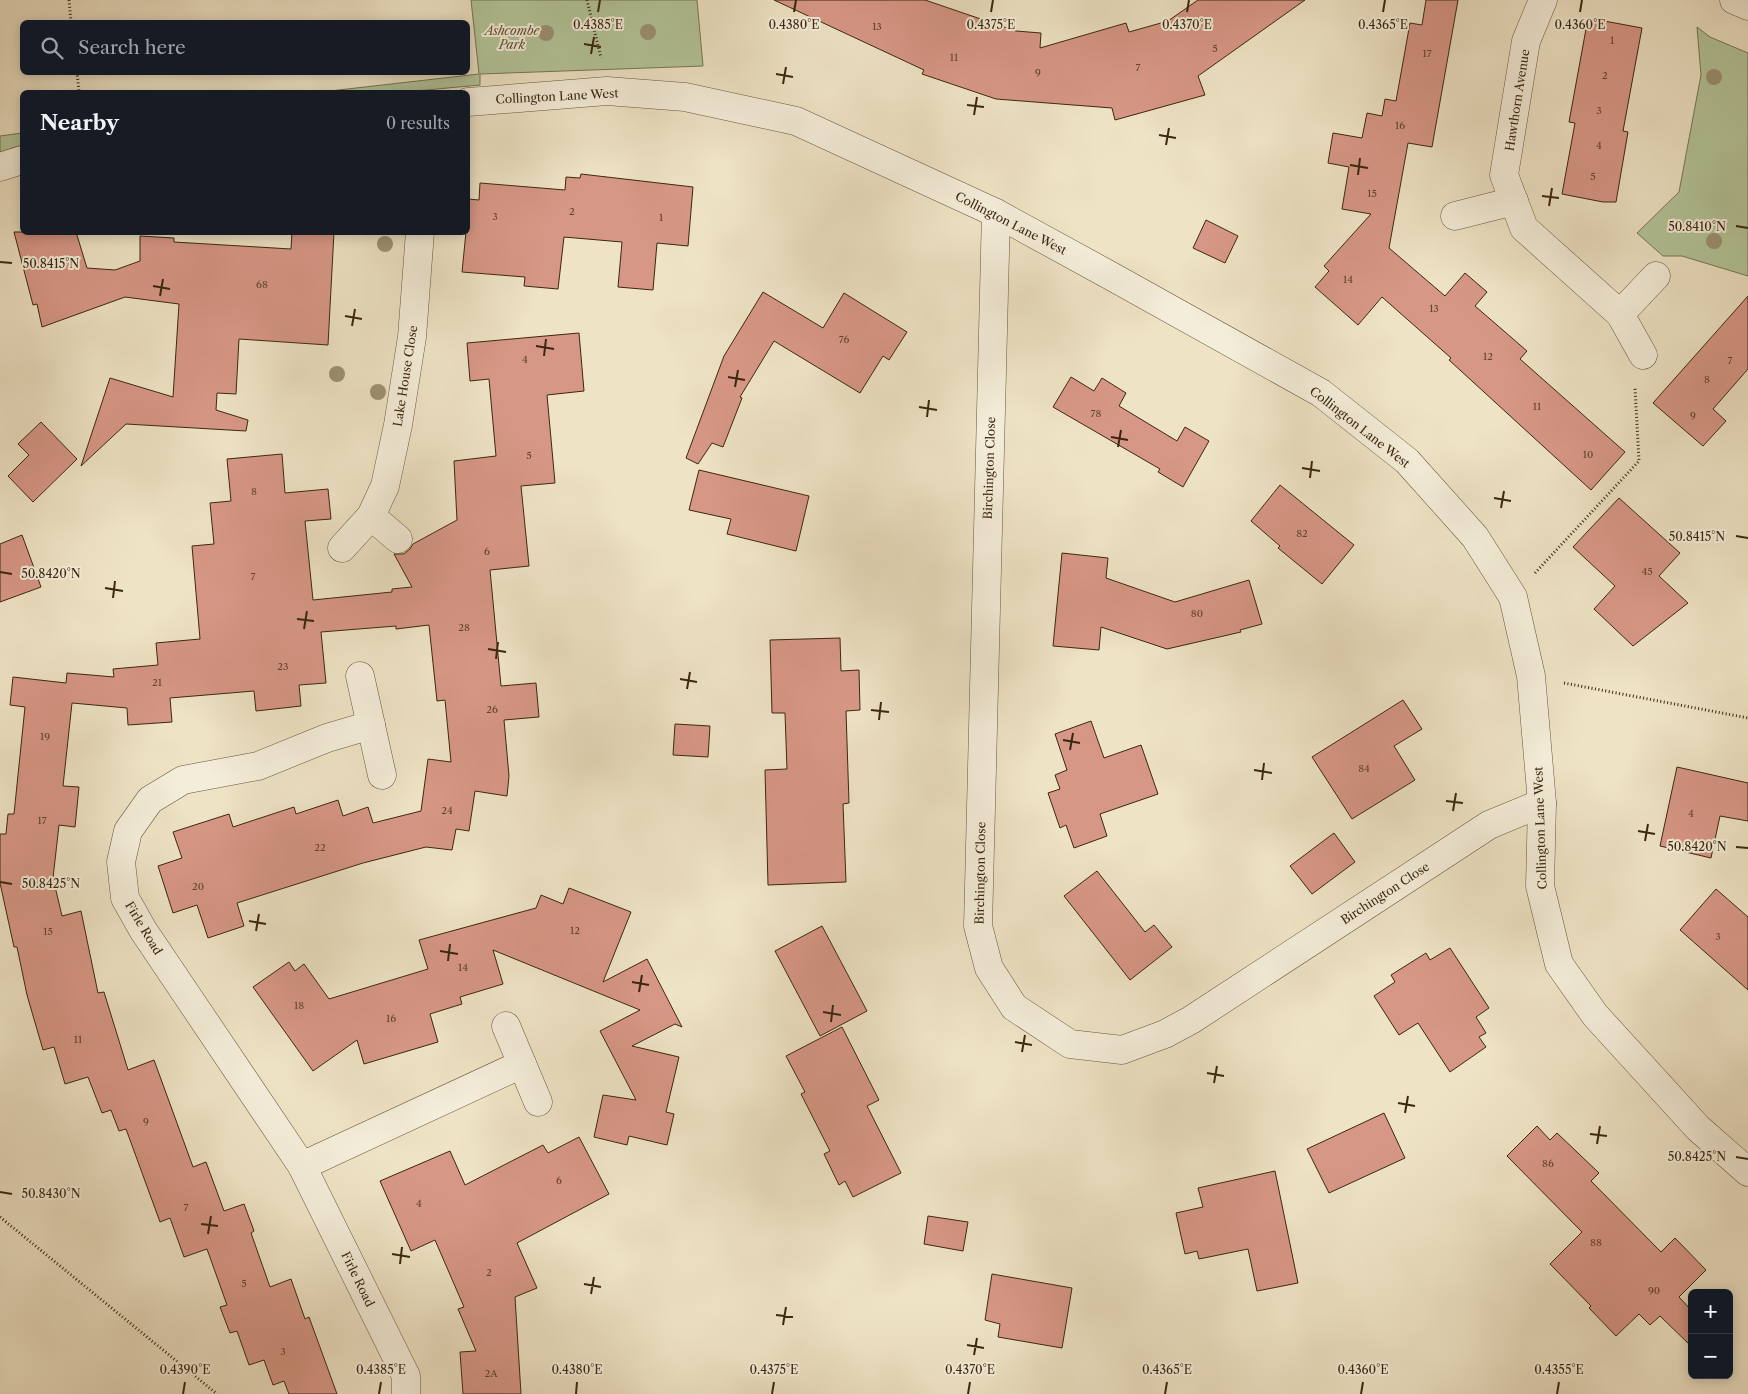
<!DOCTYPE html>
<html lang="en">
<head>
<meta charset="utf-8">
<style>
	:root { --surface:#171b24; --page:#20242c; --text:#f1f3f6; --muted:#9ea1a6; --line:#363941 }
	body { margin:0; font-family:"Libre Caslon Text",serif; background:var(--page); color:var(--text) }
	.controls { position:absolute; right:15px; bottom:15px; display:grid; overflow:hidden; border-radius:8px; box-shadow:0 2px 12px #0003 }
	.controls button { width:45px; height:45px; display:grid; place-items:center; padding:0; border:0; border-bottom:1px solid var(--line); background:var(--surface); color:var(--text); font:25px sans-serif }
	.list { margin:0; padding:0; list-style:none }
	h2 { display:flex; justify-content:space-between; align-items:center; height:65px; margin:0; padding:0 20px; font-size:21px }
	h2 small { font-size:16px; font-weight:400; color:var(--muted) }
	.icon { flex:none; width:28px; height:28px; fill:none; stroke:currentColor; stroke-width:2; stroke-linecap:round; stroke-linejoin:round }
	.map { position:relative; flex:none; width:1748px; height:1394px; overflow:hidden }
	.search { position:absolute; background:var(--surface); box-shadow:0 2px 12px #0003; left:20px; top:20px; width:450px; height:55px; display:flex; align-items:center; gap:12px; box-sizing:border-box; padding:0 18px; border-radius:8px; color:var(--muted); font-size:19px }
	.panel { position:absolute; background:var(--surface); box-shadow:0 2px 12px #0003; left:20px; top:90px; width:450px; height:145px; border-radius:8px }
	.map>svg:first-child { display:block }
	.green { fill:#b3c599; stroke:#777654 }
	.building { fill:#d79786; stroke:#3b2710 }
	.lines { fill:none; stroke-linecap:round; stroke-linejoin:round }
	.minor-casing { stroke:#68563d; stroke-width:29 }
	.path { stroke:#3b2710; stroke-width:3; stroke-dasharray:1 2.5; stroke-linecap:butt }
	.minor { stroke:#f4edd9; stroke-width:28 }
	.tree { fill:#9c9174 }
	.ticks { fill:none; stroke:#3b2710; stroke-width:2 }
	.labels { text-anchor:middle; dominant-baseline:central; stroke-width:4; stroke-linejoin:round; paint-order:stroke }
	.number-label { font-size:10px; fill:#62432e }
	.park-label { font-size:12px; font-style:italic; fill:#594e32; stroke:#f4edd9 }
	.street-label { font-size:12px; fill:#3b2710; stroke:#f4edd9 }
	.ticks-label { font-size:12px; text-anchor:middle; fill:#3b2710; stroke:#f4edd9; stroke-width:4; stroke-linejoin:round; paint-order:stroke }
</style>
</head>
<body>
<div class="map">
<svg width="1748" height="1394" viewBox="0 0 1748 1394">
	<rect width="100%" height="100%" fill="#eee3c5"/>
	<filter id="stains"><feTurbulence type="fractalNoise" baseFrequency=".004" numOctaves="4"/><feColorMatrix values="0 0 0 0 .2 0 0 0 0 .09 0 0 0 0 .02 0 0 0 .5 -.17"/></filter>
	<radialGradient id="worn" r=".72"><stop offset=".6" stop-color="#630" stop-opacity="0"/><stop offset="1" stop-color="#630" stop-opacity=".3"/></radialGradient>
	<!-- green -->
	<g class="green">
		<path d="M471,0h226l6,66 -223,8v11l-75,7h-84l158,-18z"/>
		<path d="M1697,27l13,10 38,16v223l-66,-20h-19l-26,-23 42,-41 22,-117z"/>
		<path d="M22,133v12l-22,7v-16z"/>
	</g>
	<!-- building -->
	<g class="building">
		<path d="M774,0h151l91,31 25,2 -1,15 86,-25 3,9 39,-11 30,-21h107l-107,76 7,19 -90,25 -3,-12 -116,-9 -74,-25 2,-4z"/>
		<path d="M1426,0h32l-26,147 -24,-4 -19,105 56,48 20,-23 22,19 -12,14 52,45 -7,8 105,93 -34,38 -142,-130 2,-2 -69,-61 -24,28 -43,-38 14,-16 -5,-5 47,-52 -29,-5 7,-42 -21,-4 5,-30 29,5 5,-25 15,3 3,-17 11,2 14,-78 12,2z"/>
		<path d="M1588,18l54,10 -19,103 5,1 -12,70h-13l-41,-8 13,-71 -6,-1z"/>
		<path d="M581,174l112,13 -5,59 -31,-3 -4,47 -35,-3 4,-45 -58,-5 -6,52 -34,-3 1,-9 -63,-5 4,-40h2v-33l11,1 1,-17 85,7 1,-13 14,1z"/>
		<path d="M1206,220l32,16 -13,27 -32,-15z"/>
		<path d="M14,232h62l11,36 28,2 25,-9v-25l34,2v4l117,7 1,-17h42l-6,113 -89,-6 -3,55 -19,-1 -1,17 32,10 -2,11 -120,-7 -45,42 29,-88 63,19 6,-93 -54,-7 -83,30 -5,-23 -4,1z"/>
		<path d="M763,292l60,36 21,-35 63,39 -18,28 -6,-4 -23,37 -86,-52 -34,56 2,1 -19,49 -11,-4 -14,21 -12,-6 38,-102z"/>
		<path d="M1748,296v73l-35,40 13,12 -23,25 -50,-43z"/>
		<path d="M579,333l5,58 -37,4 8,88 -34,3 8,80 -39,4 11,116 35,-3 3,34 -35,3 5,56 -2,20 -32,-5 -6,40 -13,-2 -4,21 -26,-3 -63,16 -126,40 7,23 -36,12 -11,-33 -24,8 -15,-47 24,-8 -9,-26 56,-18 4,13 61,-20 2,7 42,-14 5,16 25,-9 5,16 48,-12 7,-52 23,3 -6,-62 -8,1 -8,-76 -33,4v-3l-75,6 5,51 -27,2 2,21 -45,5 -2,-20 -84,7 2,24 -44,3 -1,-17 -55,-5 -9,83 16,1 -4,40 -16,-2 -6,53 9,38 19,-5 17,82 6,-1 24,78 26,-10 39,107 13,-5 18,49 20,-7 10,27 -3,2 19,54 21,-8 14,40 4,-2 28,77h-48l-5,-13 -11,4 -9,-25 -15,5 -12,-34 -7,2 -10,-26 7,-2 -20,-56 -23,8 -14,-39 -10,4 -34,-93 -7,2 -8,-21 -9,3 -14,-36 -23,7 -11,-37 -11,3 -16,-55 -10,-48h-3l-14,-64v-49h6l2,-20h6l11,-107 -15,-2 3,-28 53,6 1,-10 47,4 -1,-8 45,-4 -2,-22 44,-4 -8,-93 22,-2 -4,-41 21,-2 -4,-42 55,-5 3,39 43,-4 3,30 -26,2 8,79 79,-8v-3l20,-2 -18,-33h10l6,-5 3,-5 44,-24 -3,-59 42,-5 -7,-77 -19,2 -3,-38z"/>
		<path d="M1071,377l23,14 8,-13 24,15 -7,13 58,35 8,-14 24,14 -26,46 -25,-15 2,-3 -107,-62z"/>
		<path d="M41,422l36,37 -44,43 -25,-26 21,-21 -11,-11z"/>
		<path d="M699,470l110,26 -13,55 -69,-17 4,-15 -42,-9z"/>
		<path d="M1280,485l74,60 -32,39 -44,-36 2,-2 -29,-25z"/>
		<path d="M1619,498l61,55 -21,23 29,27 -55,43 -39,-37 21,-23 -42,-39z"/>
		<path d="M22,535l19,52 -41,15v-58z"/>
		<path d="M1062,553l46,5 -2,20 69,24 74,-22 13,44 -22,6 1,2 -74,17 -66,-22 -2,23 -46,-4z"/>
		<path d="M840,638l1,33 18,-1 1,40 -14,1 3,92 -6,1 3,78 -78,3 -3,-115 22,-1 -2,-56h-13l-2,-73z"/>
		<path d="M1403,700l19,29 -28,17 21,34 -63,39 -40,-62z"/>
		<path d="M1091,721l13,37 37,-13 17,49 -58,20 7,22 -33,12 -8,-23 -6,3 -12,-35 12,-4 -5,-14 12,-5 -12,-36z"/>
		<path d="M675,724l35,2 -2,31 -35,-2z"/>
		<path d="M1677,767l71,16v38l-28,-5 -9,42 -51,-12z"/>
		<path d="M1334,833l21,29 -43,32 -22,-28z"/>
		<path d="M1097,871l48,61 9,-7 18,22 -42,33 -66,-84z"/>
		<path d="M569,888l62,24 -28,70 44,-23 35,68 -7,-3 -43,22 47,11 -13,55 8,2 -7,31 -38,-9 -2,9 -33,-8 9,-42 33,5 -36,-69 40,-21 -147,-60 10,34 -43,13 2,7 -32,10 8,28 -74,22 -7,-24 -44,31 -60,-84 36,-25 6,9 9,-7 25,35 99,-30 -9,-29 117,-32 5,-13 22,9z"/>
		<path d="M1716,889l32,28v73l-68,-60z"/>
		<path d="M822,926l45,85 -47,25 -45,-85z"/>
		<path d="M1450,948l39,60 -13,9 10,16 -7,4 7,10 -36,25 -32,-49 -19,12 -25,-39 21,-14 -4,-7 35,-22 4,7z"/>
		<path d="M842,1027l37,73 -12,6 34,67 -48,24 -8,-16 -6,4 -15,-31 6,-3 -29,-57 4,-2 -19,-36z"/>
		<path d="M1384,1113l21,45 -76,35 -22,-44z"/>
		<path d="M1537,1126l13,14 7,-7 42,40 -8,8 70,71 14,-14 31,32 -27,27 13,14v36l-32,-31 -10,9 -11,-11 -23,22 -27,-28 2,-2 -41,-42 32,-32 -75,-76z"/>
		<path d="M579,1137l30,57 -92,49 20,45 -22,9 6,97h-58l-3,-42 16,-1 -18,-42 6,-2 -29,-67 -24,11 -31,-70 70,-30 15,34 78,-40 5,8z"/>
		<path d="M1275,1171l23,112 -41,8 -9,-42 -49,10 -2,-8 -12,3 -9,-41 27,-6 -5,-19z"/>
		<path d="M928,1216l40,6 -5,29 -39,-7z"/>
		<path d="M992,1274l80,14 -10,60 -64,-11 2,-13 -15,-4z"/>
	</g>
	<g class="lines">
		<defs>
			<g id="minor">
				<path d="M1543,0l-17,41 -22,134 20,53 96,86 23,41"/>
				<path d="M1734,0l14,6"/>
				<path d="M468,102l139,-11 78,6 111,24 200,92 115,63 210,117 86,68 68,76 38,60 18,79 11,127 -2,83 19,78 36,51 103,113 50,44"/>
				<path d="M0,167l22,-7"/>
				<path d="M996,213l-18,713 11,42 25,39 56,37 52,6 43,-16 26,-14 298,-195 53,-22"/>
				<path d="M1455,216l59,-15"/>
				<path d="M1620,314l36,-38"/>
				<path d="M371,516l27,23"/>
				<path d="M342,548l29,-32 14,-30 13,-61 14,-88 8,-105"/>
				<path d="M360,676l22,99"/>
				<path d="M371,725l-44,13 -69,28 -75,14 -33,20 -22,31 -7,31 4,36 18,32 159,236 104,210v18"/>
				<path d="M506,1026l32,76"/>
				<path d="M302,1166l220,-102"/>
			</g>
		</defs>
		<!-- minor casing -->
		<use href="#minor" class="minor-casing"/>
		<!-- path -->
		<g class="path">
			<path d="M69,0l2,22"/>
			<path d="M587,0l14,58"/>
			<path d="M77,72l2,20"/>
			<path d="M1535,573l104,-112 -4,-73"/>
			<path d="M1564,683l184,35"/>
			<path d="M0,1217l217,177"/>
		</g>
		<!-- minor -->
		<use href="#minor" class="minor"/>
	</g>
	<!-- trees -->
	<g class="tree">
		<circle cx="648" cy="32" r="8"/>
		<circle cx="546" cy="33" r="8"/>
		<circle cx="1714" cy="77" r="8"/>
		<circle cx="1714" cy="241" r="8"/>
		<circle cx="385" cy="244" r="8"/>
		<circle cx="337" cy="374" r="8"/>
		<circle cx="378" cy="392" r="8"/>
	</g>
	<!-- ticks -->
	<path class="ticks" d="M598,12l2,-12M794,12l2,-12M991,12l2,-12M1187,12l2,-12M1383,12l2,-12M1580,12l2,-12M584,44l17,3M591,54l3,-17M776,74l17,3M783,84l3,-17M967,105l17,2M974,115l3,-18M1159,135l17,3M1166,145l3,-17M1350,165l18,3M1358,175l2,-17M1542,196l17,2M1549,206l3,-18M1736,226l12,2M0,262l12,1M153,286l17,3M160,296l3,-17M345,316l17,3M352,326l3,-17M536,346l18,3M544,356l2,-17M728,377l17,3M735,387l3,-17M919,407l18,3M927,417l2,-17M1111,437l17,3M1118,447l3,-17M1302,468l18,3M1310,478l2,-17M1494,498l17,3M1501,508l3,-17M1736,536l12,2M0,572l12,2M105,588l18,3M113,598l2,-17M297,619l17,2M304,629l3,-18M488,649l18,3M496,659l2,-17M680,679l17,3M687,689l3,-17M871,710l18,2M879,720l2,-18M1063,740l17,3M1070,750l3,-17M1254,770l18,3M1262,780l2,-17M1446,801l17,2M1453,811l3,-18M1638,831l17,3M1645,841l3,-17M1736,847l12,1M0,882l12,2M249,921l17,3M256,931l3,-17M440,951l18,3M448,961l2,-17M632,982l17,3M639,992l3,-17M823,1012l18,3M831,1022l2,-17M1015,1042l17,3M1022,1052l3,-17M1207,1073l17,3M1214,1083l3,-17M1398,1103l17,3M1405,1113l3,-17M1590,1134l17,2M1597,1144l3,-18M1736,1157l12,2M0,1192l12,2M201,1224l17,2M208,1234l3,-18M392,1254l18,3M400,1264l2,-17M584,1284l17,3M591,1294l3,-17M776,1315l17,2M783,1325l3,-18M967,1345l17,3M974,1355l3,-17M183,1394l2,-12M379,1394l2,-12M576,1394l1,-12M772,1394l2,-12M968,1394l2,-12M1165,1394l2,-12M1361,1394l2,-12M1557,1394l2,-12"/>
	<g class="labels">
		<!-- number labels -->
		<g class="number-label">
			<text x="877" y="26">13</text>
			<text x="1612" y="40">1</text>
			<text x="1215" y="48">5</text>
			<text x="1427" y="53">17</text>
			<text x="954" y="57">11</text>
			<text x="1138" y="67">7</text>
			<text x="1038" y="72">9</text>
			<text x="1605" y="75">2</text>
			<text x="1599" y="110">3</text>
			<text x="1400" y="125">16</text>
			<text x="1599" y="145">4</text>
			<text x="1593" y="176">5</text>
			<text x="1372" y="193">15</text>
			<text x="572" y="211">2</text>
			<text x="495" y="216">3</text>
			<text x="661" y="217">1</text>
			<text x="1348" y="279">14</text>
			<text x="262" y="284">68</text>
			<text x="1434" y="308">13</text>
			<text x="844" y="339">76</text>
			<text x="1488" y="356">12</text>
			<text x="525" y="359">4</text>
			<text x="1730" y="360">7</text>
			<text x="1707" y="379">8</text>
			<text x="1537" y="406">11</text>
			<text x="1096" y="413">78</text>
			<text x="1693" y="415">9</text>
			<text x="1588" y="454">10</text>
			<text x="529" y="455">5</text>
			<text x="254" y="491">8</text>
			<text x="1302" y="533">82</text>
			<text x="487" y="551">6</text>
			<text x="1647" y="571">45</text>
			<text x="253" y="576">7</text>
			<text x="1197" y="613">80</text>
			<text x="464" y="627">28</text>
			<text x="283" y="666">23</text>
			<text x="157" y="682">21</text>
			<text x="492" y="709">26</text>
			<text x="45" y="736">19</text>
			<text x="1364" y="768">84</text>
			<text x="447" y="810">24</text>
			<text x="1691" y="813">4</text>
			<text x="42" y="820">17</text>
			<text x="320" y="847">22</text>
			<text x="198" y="886">20</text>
			<text x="575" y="930">12</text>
			<text x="48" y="931">15</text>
			<text x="1718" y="936">3</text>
			<text x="463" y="967">14</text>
			<text x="299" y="1005">18</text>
			<text x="391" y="1018">16</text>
			<text x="78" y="1039">11</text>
			<text x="146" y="1121">9</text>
			<text x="1548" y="1163">86</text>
			<text x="559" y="1180">6</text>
			<text x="419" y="1203">4</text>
			<text x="186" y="1207">7</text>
			<text x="1596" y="1242">88</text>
			<text x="489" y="1272">2</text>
			<text x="244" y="1283">5</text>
			<text x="1654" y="1290">90</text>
			<text x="283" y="1351">3</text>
			<text x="491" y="1373">2A</text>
		</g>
		<!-- park labels -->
		<g class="park-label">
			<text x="512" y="30">Ashcombe<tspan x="512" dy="14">Park</tspan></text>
		</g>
		<!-- street labels -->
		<g class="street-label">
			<text transform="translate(557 96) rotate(-3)">Collington Lane West</text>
			<text transform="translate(1517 100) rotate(-81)">Hawthorn Avenue</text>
			<text transform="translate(1011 223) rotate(27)">Collington Lane West</text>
			<text transform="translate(405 376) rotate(-81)">Lake House Close</text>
			<text transform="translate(1360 427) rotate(38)">Collington Lane West</text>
			<text transform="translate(989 468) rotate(-88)">Birchington Close</text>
			<text transform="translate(1540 828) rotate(-92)">Collington Lane West</text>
			<text transform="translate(980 873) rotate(-89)">Birchington Close</text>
			<text transform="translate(1385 893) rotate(-33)">Birchington Close</text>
			<text transform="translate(144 928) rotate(59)">Firle Road</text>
			<text transform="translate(358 1279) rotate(64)">Firle Road</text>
		</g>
	</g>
	<g class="ticks-label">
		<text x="598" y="29">0.4385°E</text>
		<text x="794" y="29">0.4380°E</text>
		<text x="991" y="29">0.4375°E</text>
		<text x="1187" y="29">0.4370°E</text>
		<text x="1383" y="29">0.4365°E</text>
		<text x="1580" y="29">0.4360°E</text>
		<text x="1697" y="231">50.8410°N</text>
		<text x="51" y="268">50.8415°N</text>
		<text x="1697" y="541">50.8415°N</text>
		<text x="51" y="578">50.8420°N</text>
		<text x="1697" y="851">50.8420°N</text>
		<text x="51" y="888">50.8425°N</text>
		<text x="1697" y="1161">50.8425°N</text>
		<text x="51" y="1198">50.8430°N</text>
		<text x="185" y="1374">0.4390°E</text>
		<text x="381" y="1374">0.4385°E</text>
		<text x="577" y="1374">0.4380°E</text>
		<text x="774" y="1374">0.4375°E</text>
		<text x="970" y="1374">0.4370°E</text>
		<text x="1167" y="1374">0.4365°E</text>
		<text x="1363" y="1374">0.4360°E</text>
		<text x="1559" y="1374">0.4355°E</text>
	</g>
	<rect width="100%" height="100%" filter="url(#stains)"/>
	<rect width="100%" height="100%" fill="url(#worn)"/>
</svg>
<div class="controls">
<button>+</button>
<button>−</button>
</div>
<div class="search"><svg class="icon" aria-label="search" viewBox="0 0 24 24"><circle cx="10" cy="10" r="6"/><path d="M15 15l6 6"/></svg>Search here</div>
<section class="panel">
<h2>Nearby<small>0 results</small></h2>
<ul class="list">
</ul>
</section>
</div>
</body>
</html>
